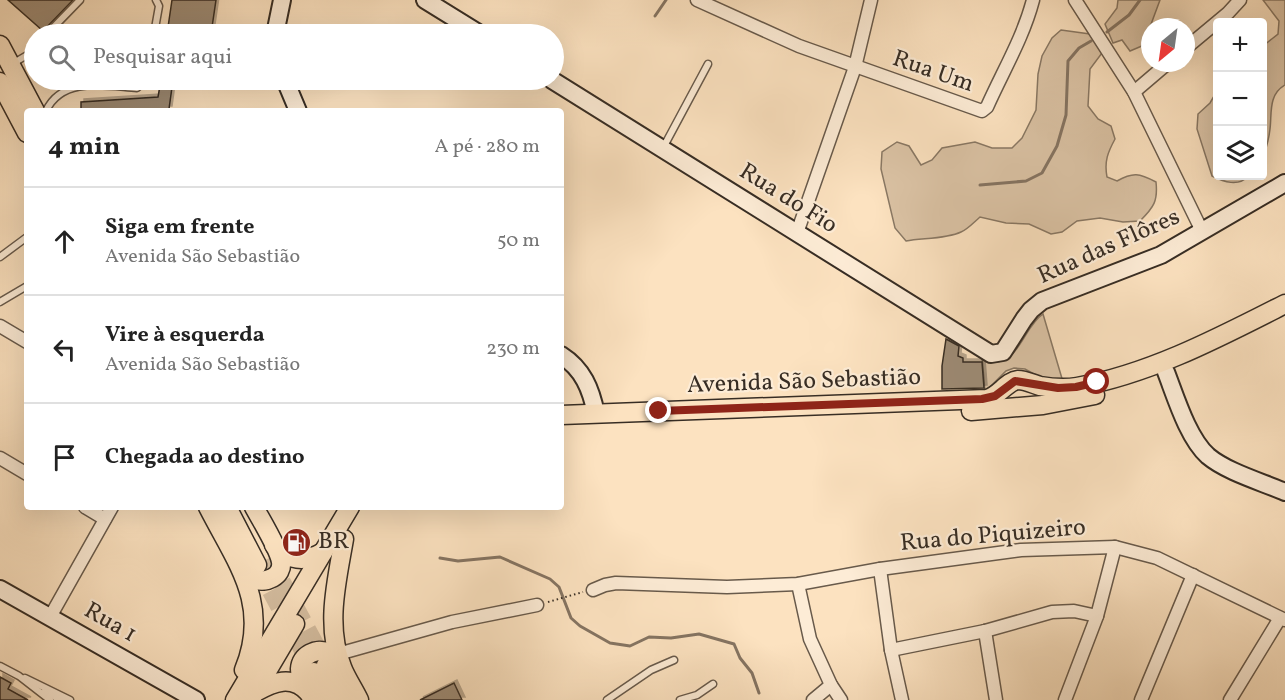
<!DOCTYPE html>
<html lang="pt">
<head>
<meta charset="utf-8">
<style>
	:root { --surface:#fff; --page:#f6f6f6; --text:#222; --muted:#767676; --line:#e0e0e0 }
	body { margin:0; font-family:Vollkorn,serif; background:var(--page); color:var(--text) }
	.controls { position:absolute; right:18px; top:18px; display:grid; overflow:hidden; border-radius:6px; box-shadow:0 6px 24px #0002 }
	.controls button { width:54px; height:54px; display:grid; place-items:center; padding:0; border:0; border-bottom:2px solid var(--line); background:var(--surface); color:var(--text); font:30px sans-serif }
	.compass { position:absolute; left:1141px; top:18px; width:54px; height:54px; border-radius:50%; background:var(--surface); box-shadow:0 6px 24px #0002; rotate:209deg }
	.stop { position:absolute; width:18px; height:18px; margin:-14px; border:4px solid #8f2418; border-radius:50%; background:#fff }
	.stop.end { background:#8f2418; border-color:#fff; box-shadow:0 2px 6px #0008 }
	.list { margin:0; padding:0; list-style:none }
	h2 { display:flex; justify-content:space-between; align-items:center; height:78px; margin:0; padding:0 24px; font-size:26px }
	h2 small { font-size:20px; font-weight:400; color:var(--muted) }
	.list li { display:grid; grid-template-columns:39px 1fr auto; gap:18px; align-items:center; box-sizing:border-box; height:108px; padding:0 24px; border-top:2px solid var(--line) }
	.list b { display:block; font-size:22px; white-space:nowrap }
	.list p { margin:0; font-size:20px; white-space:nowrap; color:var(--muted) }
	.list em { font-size:20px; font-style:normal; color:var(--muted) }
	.icon { flex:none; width:33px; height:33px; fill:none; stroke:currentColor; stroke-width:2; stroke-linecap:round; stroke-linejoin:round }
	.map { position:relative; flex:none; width:1285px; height:700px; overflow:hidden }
	.search { position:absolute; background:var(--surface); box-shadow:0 6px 24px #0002; left:24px; top:24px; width:540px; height:66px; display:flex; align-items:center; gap:15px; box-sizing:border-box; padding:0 21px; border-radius:33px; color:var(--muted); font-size:22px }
	.panel { position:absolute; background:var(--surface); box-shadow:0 6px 24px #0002; left:24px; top:108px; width:540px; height:402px; border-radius:6px }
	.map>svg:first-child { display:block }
	.green { fill:#dbc3a5; stroke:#897864; stroke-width:1.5 }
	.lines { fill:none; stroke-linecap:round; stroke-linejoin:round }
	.stream { stroke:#857462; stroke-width:3 }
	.building { fill:#9d8b75; stroke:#372d24; stroke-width:1.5; filter:url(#shadow) }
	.primary-tunnel { stroke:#d5bea1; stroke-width:18; stroke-dasharray:18 9; stroke-linecap:butt }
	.lane-casing { stroke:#685a4b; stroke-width:9 }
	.street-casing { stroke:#685a4b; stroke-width:15 }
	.secondary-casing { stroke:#372d24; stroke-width:20 }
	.primary-casing { stroke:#372d24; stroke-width:21 }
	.path { stroke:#372d24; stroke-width:2; stroke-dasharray:1.5 3; stroke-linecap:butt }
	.lane { stroke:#fdecd6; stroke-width:6 }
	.street { stroke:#fdecd6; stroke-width:12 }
	.secondary { stroke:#fdecd6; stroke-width:16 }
	.primary { stroke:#fce2c0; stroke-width:18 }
	.route { stroke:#8f2418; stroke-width:8 }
	.labels { text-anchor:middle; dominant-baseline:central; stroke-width:4.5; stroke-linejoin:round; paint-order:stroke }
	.street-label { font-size:24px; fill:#372d24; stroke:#fdecd6 }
	.poi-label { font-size:24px; fill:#372d24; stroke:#fdecd6; text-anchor:start }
</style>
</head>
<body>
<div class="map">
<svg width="1285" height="700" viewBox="0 0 1285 700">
	<defs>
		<filter id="shadow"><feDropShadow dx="3" dy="-3" stdDeviation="0" flood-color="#0004"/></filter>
	</defs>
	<rect width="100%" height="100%" fill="#fce2c0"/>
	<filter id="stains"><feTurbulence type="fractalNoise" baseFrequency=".00333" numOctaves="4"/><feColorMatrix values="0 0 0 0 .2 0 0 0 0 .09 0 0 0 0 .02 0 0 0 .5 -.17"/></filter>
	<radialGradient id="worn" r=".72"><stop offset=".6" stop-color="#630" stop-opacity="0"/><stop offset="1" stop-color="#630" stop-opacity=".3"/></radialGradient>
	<!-- green -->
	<g class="green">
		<path d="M1118,0h42l-10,27 -1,16 -19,8 -8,-11 -9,3 -8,-19 12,-16z"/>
		<path d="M1263,0h22v85c-17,10 -13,28 -15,44 -1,10 -4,20 -7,29v-112l15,-12 1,-13z"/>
		<path d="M1061,30l29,4 12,19 -12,16 -2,37 10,13 13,7 4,13c-7,13 -11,22 -8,38l10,4c16,-9 22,-8 39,1 2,19 -2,25 -16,39l-17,1 -23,-4 -23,3 -15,11 -11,2 -22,-10 -23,-1 -26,-6c-6,5 -12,12 -19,15 -15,7 -38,6 -55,9l-11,-13 -14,-59 1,-17 15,-10 12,4 12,19 11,-5 10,-12 33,-6 17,6h20l10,-10 14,-28 2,-36 4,-18 10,-18z"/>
		<path d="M1217,91l1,85h31c-11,11 -25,6 -37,0l-15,-47 1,-15 12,-11z"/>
		<path d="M1043,314l20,68 -18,-2 -20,-11 -11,-1 -8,3 -21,21 -3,-35 15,5c23,-3 28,-36 46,-48z"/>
	</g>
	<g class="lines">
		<!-- stream -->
		<g class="stream">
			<path d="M655,16l11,-16"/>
			<path d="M1107,32l22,-17 11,-15"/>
			<path d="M980,185l46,-4 16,-8 15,-27 9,-31 2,-54 11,-13 12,-7"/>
			<path d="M440,558l18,3 42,-4 50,22 9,8 12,31 9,8 30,17 20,3 19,-9 22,1 28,-4 35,10 6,14 12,15 7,20"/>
		</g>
	</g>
	<!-- building -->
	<g class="building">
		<path d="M8,0h65l-30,31z"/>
		<path d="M172,0h44l-5,34h-44z"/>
		<path d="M161,80h12l-4,29 -88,2v-9l77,-5z"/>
		<path d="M946,339l13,7 -1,10 5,2v4h19l2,26 -42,1v-23z"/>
		<path d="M0,677l11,6 -3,6 20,11h-28z"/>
		<path d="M454,683l8,17h-42z"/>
	</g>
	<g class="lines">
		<!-- primary-tunnel -->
		<g class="primary-tunnel">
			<path d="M269,558l56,105"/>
			<path d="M258,567l55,102"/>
		</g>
		<defs>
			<g id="lane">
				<path d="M47,34l33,-34"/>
				<path d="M154,34l5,-28 -3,-6"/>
				<path d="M12,64l22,-13"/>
				<path d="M46,111c16,-35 60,-25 91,-23l9,-8"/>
				<path d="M663,148l45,-84"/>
				<path d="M0,257l27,-20"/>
				<path d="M0,302l27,-16"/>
				<path d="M0,666l19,10 31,24"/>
				<path d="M25,678l45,22"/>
				<path d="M45,691l15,9"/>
				<path d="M607,700l44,-30 23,-10"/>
				<path d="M680,700l17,-5 16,-11"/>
			</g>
			<g id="street">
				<path d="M697,0l102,46 183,65 5,-4c16,-36 36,-69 46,-107"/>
				<path d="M1075,0l59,92 68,139"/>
				<path d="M1186,48l42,-35 12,-13"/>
				<path d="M1134,92l34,-29"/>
				<path d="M797,233l58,-166 16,-67"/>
				<path d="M0,326l27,16"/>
				<path d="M0,458l27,16"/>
				<path d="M85,507l20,12"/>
				<path d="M880,569l11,81 11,50"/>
				<path d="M798,584l12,55 21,46 10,15"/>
				<path d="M593,590l12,-5 11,-2 111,4 71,-3 82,-15 141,-19 94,-3 42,11 128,62"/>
				<path d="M50,617l62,-110"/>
				<path d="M985,631l11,69"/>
				<path d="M891,650l94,-19 67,-19 22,-1 23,5"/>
				<path d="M338,654l114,-32 85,-17"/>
				<path d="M813,700l18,-15"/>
				<path d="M1065,700l32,-84 18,-69"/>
				<path d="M1141,700l52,-125"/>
				<path d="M1230,700l50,-82"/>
			</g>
			<g id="secondary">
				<path d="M425,0l55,34"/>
				<path d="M275,34l7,-34"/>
				<path d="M285,80l13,31"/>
				<path d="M552,80l439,274 12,-2 21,-33 7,-9 11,-9 119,-46 124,-72"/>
				<path d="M561,355c22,14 30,34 35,59"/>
				<path d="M1166,372c10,26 22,66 42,84 19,16 54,26 77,36"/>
				<path d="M0,589l196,111"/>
			</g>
			<g id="primary">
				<path d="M0,45l35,66"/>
				<path d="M0,82l27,51"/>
				<path d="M971,411l72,-6 52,-10"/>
				<path d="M561,415l426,-16c12,-3 20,-18 31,-19 7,0 15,4 22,6 12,2 25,3 37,1 73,-13 143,-50 208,-83"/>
				<path d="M208,507c29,57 63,97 36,163"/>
				<path d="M227,507l30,58"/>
				<path d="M344,539c-7,41 -19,87 -2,128 4,11 12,22 17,33"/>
				<path d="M274,545c14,16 31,18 49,7"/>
				<path d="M241,566c4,5 7,11 13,13 12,5 29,-3 27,-17 -2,-13 -20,-42 -27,-55"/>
				<path d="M326,665l18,35"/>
				<path d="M314,672l15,28"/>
				<path d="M254,693c19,-11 38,-19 55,0"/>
				<path d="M235,700l115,-193"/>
				<path d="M250,700l45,-76"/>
				<path d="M313,700c-5,-9 -13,-21 -13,-31 1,-14 17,-22 28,-16 6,3 10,9 13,14"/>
			</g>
		</defs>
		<!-- lane casing -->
		<use href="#lane" class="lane-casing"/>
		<!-- street casing -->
		<use href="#street" class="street-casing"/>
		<!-- secondary casing -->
		<use href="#secondary" class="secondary-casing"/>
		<!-- primary casing -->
		<use href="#primary" class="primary-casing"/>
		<!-- path -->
		<path class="path" d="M548,602l35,-10"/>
		<!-- lane -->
		<use href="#lane" class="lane"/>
		<!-- street -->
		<use href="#street" class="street"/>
		<!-- secondary -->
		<use href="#secondary" class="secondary"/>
		<!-- primary -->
		<use href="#primary" class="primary"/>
	</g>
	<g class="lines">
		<!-- route -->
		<path class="route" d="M659,411l323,-12 13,-3 20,-15 43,7 18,-1 21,-5"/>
	</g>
	<!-- icons -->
	<defs>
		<symbol id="fuel-disc" viewBox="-11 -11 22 22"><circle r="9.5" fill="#8f2418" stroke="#fdecd6"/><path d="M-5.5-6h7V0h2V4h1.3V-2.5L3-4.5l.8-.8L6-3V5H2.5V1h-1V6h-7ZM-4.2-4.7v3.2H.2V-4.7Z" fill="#fff"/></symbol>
	</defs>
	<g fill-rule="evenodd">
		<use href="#fuel-disc" x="280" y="526" width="33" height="33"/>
	</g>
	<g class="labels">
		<!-- street labels -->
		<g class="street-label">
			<text transform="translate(933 72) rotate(19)">Rua Um</text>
			<text transform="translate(788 199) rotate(32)">Rua do Fio</text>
			<text transform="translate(1109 247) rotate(-24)">Rua das Flôres</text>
			<text transform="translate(804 382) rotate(-2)">Avenida São Sebastião</text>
			<text transform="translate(993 536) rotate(-5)">Rua do Piquizeiro</text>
			<text transform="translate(110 623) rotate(30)">Rua 1</text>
		</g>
		<!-- poi labels -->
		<g class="poi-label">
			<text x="318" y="542">BR</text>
		</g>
	</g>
	<rect width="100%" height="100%" filter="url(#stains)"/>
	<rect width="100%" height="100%" fill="url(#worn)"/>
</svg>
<div class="controls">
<button>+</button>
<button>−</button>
<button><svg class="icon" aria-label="layers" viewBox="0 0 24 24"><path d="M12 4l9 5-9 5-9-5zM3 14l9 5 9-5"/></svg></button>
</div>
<svg class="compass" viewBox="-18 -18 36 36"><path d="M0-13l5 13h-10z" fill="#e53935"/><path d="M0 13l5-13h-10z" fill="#767676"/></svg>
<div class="stop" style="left:1097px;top:382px"></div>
<div class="stop end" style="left:659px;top:411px"></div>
<div class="search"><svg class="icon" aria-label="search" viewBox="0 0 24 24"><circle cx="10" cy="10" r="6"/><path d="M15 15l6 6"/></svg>Pesquisar aqui</div>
<section class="panel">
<h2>4 min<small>A pé · 280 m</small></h2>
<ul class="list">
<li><svg class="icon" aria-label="ahead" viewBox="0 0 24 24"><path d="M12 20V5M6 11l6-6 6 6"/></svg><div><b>Siga em frente</b><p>Avenida São Sebastião</p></div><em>50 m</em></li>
<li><svg class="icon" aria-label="left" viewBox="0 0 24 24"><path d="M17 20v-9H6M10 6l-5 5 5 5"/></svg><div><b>Vire à esquerda</b><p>Avenida São Sebastião</p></div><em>230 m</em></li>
<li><svg class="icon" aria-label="arrive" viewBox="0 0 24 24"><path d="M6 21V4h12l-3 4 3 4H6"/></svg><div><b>Chegada ao destino</b></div></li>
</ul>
</section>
</div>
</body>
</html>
